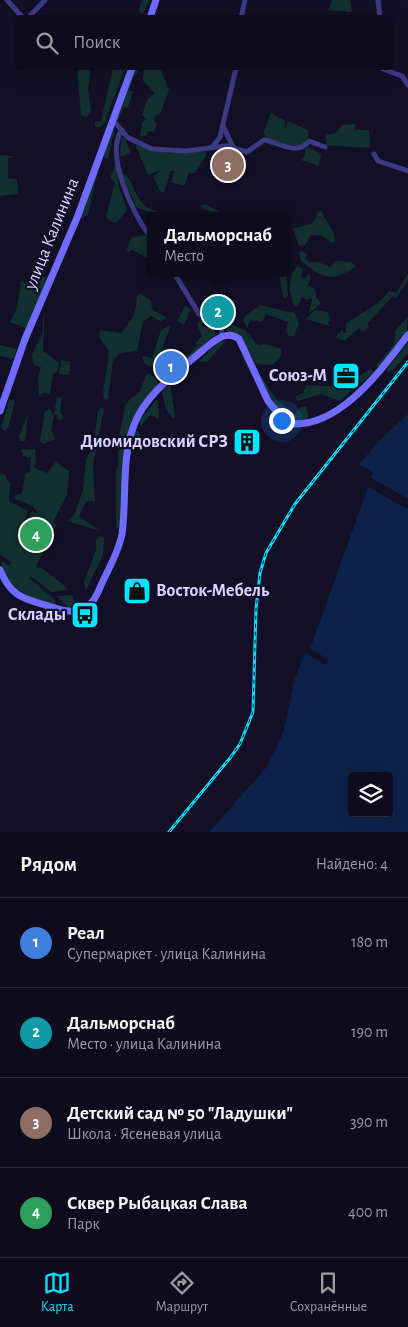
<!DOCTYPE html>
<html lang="ru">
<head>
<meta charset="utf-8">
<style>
	:root { --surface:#0e0b1c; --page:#1c1929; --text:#f1f3f6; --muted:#9b9ba3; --line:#2e2b3b; --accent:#00e5ff }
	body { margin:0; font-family:"Alegreya Sans",sans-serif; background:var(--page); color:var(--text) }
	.controls { position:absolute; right:15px; bottom:15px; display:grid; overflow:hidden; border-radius:5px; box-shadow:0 5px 20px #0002 }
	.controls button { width:45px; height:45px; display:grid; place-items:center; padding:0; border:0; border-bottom:1px solid var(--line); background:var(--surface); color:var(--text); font:25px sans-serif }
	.you { position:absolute; left:281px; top:420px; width:18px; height:18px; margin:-12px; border:4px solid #fff; border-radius:50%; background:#1a73e8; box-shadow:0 0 0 8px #1a73e833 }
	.badge { display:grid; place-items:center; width:32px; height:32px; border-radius:50%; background:var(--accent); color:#fff; font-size:16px; font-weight:700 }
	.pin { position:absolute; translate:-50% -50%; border:2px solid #fff; box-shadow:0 1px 5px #0006 }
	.popup { position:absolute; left:147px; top:212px; width:142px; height:65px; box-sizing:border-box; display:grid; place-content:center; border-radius:5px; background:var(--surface); filter:drop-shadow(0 1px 4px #0005); font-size:16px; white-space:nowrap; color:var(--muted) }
	.popup b { font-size:19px; color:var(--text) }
	.popup::after { content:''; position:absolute; left:50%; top:100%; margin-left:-10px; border:10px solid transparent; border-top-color:var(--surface) }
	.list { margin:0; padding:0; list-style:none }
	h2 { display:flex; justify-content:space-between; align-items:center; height:65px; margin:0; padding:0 20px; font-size:21px }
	h2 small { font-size:16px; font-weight:400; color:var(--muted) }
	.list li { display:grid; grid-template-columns:32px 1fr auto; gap:15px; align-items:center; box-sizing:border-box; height:90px; padding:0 20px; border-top:1px solid var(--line) }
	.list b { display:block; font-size:19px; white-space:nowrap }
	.list p { margin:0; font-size:16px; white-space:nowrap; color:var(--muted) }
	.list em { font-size:16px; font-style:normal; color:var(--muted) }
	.icon { flex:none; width:28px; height:28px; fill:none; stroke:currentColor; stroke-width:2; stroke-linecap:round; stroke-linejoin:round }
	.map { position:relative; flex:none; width:408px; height:832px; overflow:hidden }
	.search { position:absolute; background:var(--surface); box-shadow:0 5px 20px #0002; left:15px; right:15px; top:15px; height:55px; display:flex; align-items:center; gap:12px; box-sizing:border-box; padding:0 18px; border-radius:5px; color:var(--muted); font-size:19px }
	.sheet { height:425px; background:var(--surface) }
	nav { display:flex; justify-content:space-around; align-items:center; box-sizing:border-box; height:70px; border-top:1px solid var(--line); background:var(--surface); font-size:14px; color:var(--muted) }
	nav a { display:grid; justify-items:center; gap:2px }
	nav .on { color:var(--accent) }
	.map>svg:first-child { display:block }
	.green { fill:#12302f }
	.water { fill:#0c2248; fill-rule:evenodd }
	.pier { fill:#130f26 }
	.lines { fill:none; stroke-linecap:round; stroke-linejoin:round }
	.street { stroke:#3d3a85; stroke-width:5 }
	.secondary { stroke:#6f6bff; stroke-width:7 }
	.rail-casing { stroke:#00e5ff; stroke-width:3 }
	.rail { stroke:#130f26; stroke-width:1; stroke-dasharray:4; stroke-linecap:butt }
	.labels { text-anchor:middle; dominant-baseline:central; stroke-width:4.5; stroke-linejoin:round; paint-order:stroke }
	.street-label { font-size:18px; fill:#d9d4ff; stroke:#130f26 }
	.poi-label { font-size:18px; font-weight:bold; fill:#d9d4ff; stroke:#130f26; text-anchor:end }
</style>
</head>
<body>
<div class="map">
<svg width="408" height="832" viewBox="0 0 408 832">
	<rect width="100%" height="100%" fill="#130f26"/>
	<!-- green -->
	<g class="green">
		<path d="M142,0h8l-8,15 -3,-6z"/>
		<path d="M332,0h18l2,12 -24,-2z"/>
		<path d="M77,68h14l-3,21 3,22 -4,6 -6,-2z"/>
		<path d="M113,68h12l-20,54 -5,5h-5v-5l6,-1z"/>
		<path d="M133,68h8l-8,10 -4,12 4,2 -5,15 -5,1 -5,13 -3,-2z"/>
		<path d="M144,68h16l9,22 -9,24 -5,2 -1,5 3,2 -3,9 -6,-1 -2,5 -6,1 2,-14 4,-4 -4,-4 5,-15 8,-7 -12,-12z"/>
		<path d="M271,113l14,8 -1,9 4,-9 20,9c4,26 -30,13 -43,7l-1,-6z"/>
		<path d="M355,124v6h14l1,18 -44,-3v-10l10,-2 6,-8z"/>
		<path d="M113,128l2,7 -3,3 -4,22 -6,-4z"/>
		<path d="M121,137l3,1 7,14 -9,5 -2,-1z"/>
		<path d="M135,144c23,9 45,11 70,7l2,3 -12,19h-6l-5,13 -13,-4 3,-11h-3l-7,22 -4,-2 -7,-14 8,-7 -13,5z"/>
		<path d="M115,146l3,38 9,26 -11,13 -8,-3 -2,-4 9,-34 -5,-4 5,-12z"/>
		<path d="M309,147l12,7 -2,12 -18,-6 5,-6 -1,-5z"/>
		<path d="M0,155l14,1 -6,3v19l9,1 1,15 -18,2z"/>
		<path d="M101,159l-13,56 -6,3 -2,-2z"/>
		<path d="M123,173c15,11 8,30 35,39l1,3 -22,-7 -14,-30z"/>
		<path d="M205,204l22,12h-6l-20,-8 1,-3z"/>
		<path d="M321,211l13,23 1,8 -4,1c-6,-7 -12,-10 -21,-7l-5,9 -6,1 -6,-17c14,-7 18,2 25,-17z"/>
		<path d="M145,235l5,5v20l-17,-10 -5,2 -1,-3 5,-12z"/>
		<path d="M302,251l5,3 -1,5 3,3h9l12,5 6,-6 15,1 5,4c-25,18 -32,12 -55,-5l-2,-9z"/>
		<path d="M298,266l5,3 -2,8 3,2 5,-5 2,3 -3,8 7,4 1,8 5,6 -12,10 3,-14 -2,-1 -3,2 -5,-3 -3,7 -4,2c-6,-11 -9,-30 3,-40z"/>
		<path d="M286,272l2,24 -2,2 -3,-1 -3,-18 -4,-6z"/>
		<path d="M408,274v7l-12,17 -3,-2 -25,27 1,4 -6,5 -4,-4 -15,13 -8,-3 1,-4 6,-4v3h3v-9c14,-12 33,-18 43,-33l7,2z"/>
		<path d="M39,276l8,1 -9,28 -12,23 -16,-6 7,-13 4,-28 6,3 1,-5 8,2z"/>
		<path d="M140,293l11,8 1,8 15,9 -7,3 -9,-5 -8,6 -6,29 -17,2 -7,8 -5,39 -4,-1c-3,-13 7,-40 4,-48 -1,-4 -6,-9 -9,-13l1,-8 21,3c12,-14 15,-19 16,-37z"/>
		<path d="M45,304l-2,47 16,12 -2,9 -4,1 -3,21 -7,-1 -4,3 -1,-18 3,-11 -8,-2 -1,-10 10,-21z"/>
		<path d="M260,305l34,8 5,10 -5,13h-5l-3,-5 2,-9 -22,-8 -4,8 -11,-2 -4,7 -4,-6 2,-5z"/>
		<path d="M185,306l6,3 -7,15 -7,-3z"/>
		<path d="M315,310l12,2 4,7 -3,3 1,4 -23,-7z"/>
		<path d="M408,316l-1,17 -28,35 -3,-2 18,-22 1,-13z"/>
		<path d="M201,319l2,3 -2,3 4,3 8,-2 3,8 -50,44h-1v-8l5,4 8,-11 -4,-5 8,-2 3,2 12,-12 -1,-3 6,-7 -5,-11z"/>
		<path d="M231,324l14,6 13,15 7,-1 17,5 -2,9 -8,7 -16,-1 -15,-27 -14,-6 -1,-4z"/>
		<path d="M169,326l1,2 -14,36 -6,3 -6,-5 -2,-6 10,2 9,-28z"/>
		<path d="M226,341l-19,21 -8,-1 20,-19z"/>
		<path d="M408,342v12l-15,16 -5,2 -1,-3z"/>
		<path d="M0,345l17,4 -3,10 -14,-3z"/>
		<path d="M61,360l10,2 -2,13 -10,-1z"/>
		<path d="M368,370h4l1,3 -34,28 -18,-7 -23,7 -2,-2v-3l7,-3 3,-8 37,2z"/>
		<path d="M147,373l9,5 3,6 -26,36 -13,107 -4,2v-59l2,-4 1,-28 6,-32 5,-7 9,-6z"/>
		<path d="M260,375l17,25 17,14 7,-7h5l3,10 -3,3 -19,1 -13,-15z"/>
		<path d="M170,384l5,32 -2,2 -7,-8 -4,-18z"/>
		<path d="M57,397l5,1 -2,13 3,5 -1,4 -5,-1 1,-4 -4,-1z"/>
		<path d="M13,399l2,3 -7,26 -3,3 -4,-3 8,-28z"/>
		<path d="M156,400l2,1 1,18 -9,-4 -9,11 -2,-5z"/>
		<path d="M101,407l3,2 -11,56 2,37 -9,-1 -7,15 21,15 -33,-10 7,-6 9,-25 3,-30 7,-12 5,-37z"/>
		<path d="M50,409l4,7 -3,14 5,9 -13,5 -3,-3 5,-30z"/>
		<path d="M28,414l-3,27h-5l-1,-5z"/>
		<path d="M135,430l5,3v8l-7,4 -1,12 -1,-12z"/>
		<path d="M23,449l12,1 1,10 -2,8 13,5 9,-11 13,9 -2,24 -14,27 4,2 -21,43 6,1 24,19 1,3 -16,2 -20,-16 -2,2 25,21 3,6c-22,-5 -43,-11 -53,-33 -2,-4 -3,-7 -2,-11l8,5 1,-4 -11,-7v-81l5,1 5,9 -1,17 19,10 -13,36 17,-36 7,3 -7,-8 -18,-8 1,-3 7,-1 3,-20 5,-2 1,-14 -8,-2 -2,-6z"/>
		<path d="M100,536l4,2 -1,17 -17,35 -2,-8 12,-32v-10z"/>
		<path d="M72,595l4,10 -7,3 -13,-12z"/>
	</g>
	<!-- water -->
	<g class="water">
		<path d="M408,414v85l-37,-21 2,-5 -14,-9 22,-25z"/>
		<path d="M368,487l40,22v323h-199l56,-63 10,-18 9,-21 11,-52 10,-25 21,11 2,-4 -18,-11zM352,776h37v37h-37z"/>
	</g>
	<!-- pier -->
	<g class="pier">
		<path d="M371,478l37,21v2l-37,-21z"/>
		<path d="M369,485l39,21v3l-40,-22z"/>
		<path d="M310,649l19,11 -3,5 -21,-12 1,-3 19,11 -17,-10z"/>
	</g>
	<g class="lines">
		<!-- street -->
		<g class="street">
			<path d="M7,0l16,18"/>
			<path d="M378,0l2,18"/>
			<path d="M28,18l17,-18"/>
			<path d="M241,18l4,-18"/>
			<path d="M380,68l22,8 6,9"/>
			<path d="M113,120l14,17 25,12 34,2 40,-5 21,6 17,-12c15,2 33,17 45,1l16,6"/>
			<path d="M223,126l11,23"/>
			<path d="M122,130c-18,23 12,87 28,106"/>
			<path d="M213,146l7,-9 16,-69"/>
			<path d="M374,154l4,7 30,10"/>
			<path d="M174,273l25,41 22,14 1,8"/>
		</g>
		<!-- secondary -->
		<g class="secondary">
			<path d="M150,18l6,-18"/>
			<path d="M0,411l25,-72 52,-121 55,-150"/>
			<path d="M0,570c10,24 20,28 45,35 9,3 24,8 33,6 14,-3 19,-16 24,-28 7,-15 17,-32 20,-49 5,-36 -1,-75 12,-109 12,-32 45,-54 69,-75 11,-9 23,-21 36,-11l29,62 18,22c51,9 95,-53 122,-88"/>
		</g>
		<defs>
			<path id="rail" d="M169,832l61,-74 10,-14 13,-32 3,-103 4,-36 6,-20 29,-49 113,-142"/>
		</defs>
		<!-- rail casing -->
		<use href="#rail" class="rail-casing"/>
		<!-- rail -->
		<use href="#rail" class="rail"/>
	</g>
	<!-- icons -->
	<defs>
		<symbol id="office-square" viewBox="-11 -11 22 22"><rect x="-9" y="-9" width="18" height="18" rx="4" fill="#00e5ff" stroke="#130f26"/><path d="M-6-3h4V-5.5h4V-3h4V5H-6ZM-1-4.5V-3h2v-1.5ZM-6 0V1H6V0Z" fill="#111"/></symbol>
		<symbol id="building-square" viewBox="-11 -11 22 22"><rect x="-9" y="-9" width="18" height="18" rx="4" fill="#00e5ff" stroke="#130f26"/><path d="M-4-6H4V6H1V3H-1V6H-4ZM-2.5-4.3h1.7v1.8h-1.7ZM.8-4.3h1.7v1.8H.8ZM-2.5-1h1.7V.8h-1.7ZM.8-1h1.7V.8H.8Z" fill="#111"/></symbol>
		<symbol id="shop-square" viewBox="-11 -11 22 22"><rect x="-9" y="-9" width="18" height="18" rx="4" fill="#00e5ff" stroke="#130f26"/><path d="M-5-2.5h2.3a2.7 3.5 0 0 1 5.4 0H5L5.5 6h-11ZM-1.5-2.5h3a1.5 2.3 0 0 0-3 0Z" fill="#111"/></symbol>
		<symbol id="bus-square" viewBox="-11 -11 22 22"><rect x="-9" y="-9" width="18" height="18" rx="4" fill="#00e5ff" stroke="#130f26"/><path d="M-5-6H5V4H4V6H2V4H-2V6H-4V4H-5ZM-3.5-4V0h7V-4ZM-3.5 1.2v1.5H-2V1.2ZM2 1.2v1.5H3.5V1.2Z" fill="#111"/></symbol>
	</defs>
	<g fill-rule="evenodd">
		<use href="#office-square" x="330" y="360" width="32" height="32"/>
		<use href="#building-square" x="231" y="426" width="32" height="32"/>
		<use href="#shop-square" x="121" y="575" width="32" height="32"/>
		<use href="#bus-square" x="69" y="599" width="32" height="32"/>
	</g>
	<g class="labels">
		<!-- street labels -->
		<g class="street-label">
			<text transform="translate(52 234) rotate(-68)">улица Калинина</text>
		</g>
		<!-- poi labels -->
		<g class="poi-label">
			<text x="327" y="376">Союз-М</text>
			<text x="228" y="442">Диомидовский СРЗ</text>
			<text x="156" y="591" text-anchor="start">Восток-Мебель</text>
			<text x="66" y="615">Склады</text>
		</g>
	</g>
</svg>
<div class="controls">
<button><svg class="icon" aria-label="layers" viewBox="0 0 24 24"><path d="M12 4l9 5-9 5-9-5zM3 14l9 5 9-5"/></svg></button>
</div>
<div class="you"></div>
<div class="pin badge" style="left:171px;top:367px;background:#3f7fe0">1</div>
<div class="pin badge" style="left:218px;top:312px;background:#0f9aa8">2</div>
<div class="popup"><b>Дальморснаб</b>Место</div>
<div class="pin badge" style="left:228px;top:165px;background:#8d6e63">3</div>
<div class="pin badge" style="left:36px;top:535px;background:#2e9e5b">4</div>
<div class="search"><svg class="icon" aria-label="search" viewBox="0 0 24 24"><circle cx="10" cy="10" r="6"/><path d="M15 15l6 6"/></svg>Поиск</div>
</div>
<section class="sheet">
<h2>Рядом<small>Найдено: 4</small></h2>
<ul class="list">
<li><span class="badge" style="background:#3f7fe0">1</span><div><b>Реал</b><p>Супермаркет · улица Калинина</p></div><em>180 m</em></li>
<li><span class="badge" style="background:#0f9aa8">2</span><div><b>Дальморснаб</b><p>Место · улица Калинина</p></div><em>190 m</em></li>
<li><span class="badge" style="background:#8d6e63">3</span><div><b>Детский сад № 50 &quot;Ладушки&quot;</b><p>Школа · Ясеневая улица</p></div><em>390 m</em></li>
<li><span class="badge" style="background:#2e9e5b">4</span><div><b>Сквер Рыбацкая Слава</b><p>Парк</p></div><em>400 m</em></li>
</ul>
</section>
<nav>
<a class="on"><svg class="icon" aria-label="map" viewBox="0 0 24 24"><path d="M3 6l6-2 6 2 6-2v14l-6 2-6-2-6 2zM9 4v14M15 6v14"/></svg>Карта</a>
<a><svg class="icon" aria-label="directions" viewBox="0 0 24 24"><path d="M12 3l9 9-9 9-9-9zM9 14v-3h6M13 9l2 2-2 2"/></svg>Маршрут</a>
<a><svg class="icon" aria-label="saved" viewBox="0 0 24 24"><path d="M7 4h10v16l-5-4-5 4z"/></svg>Сохранённые</a>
</nav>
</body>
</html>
